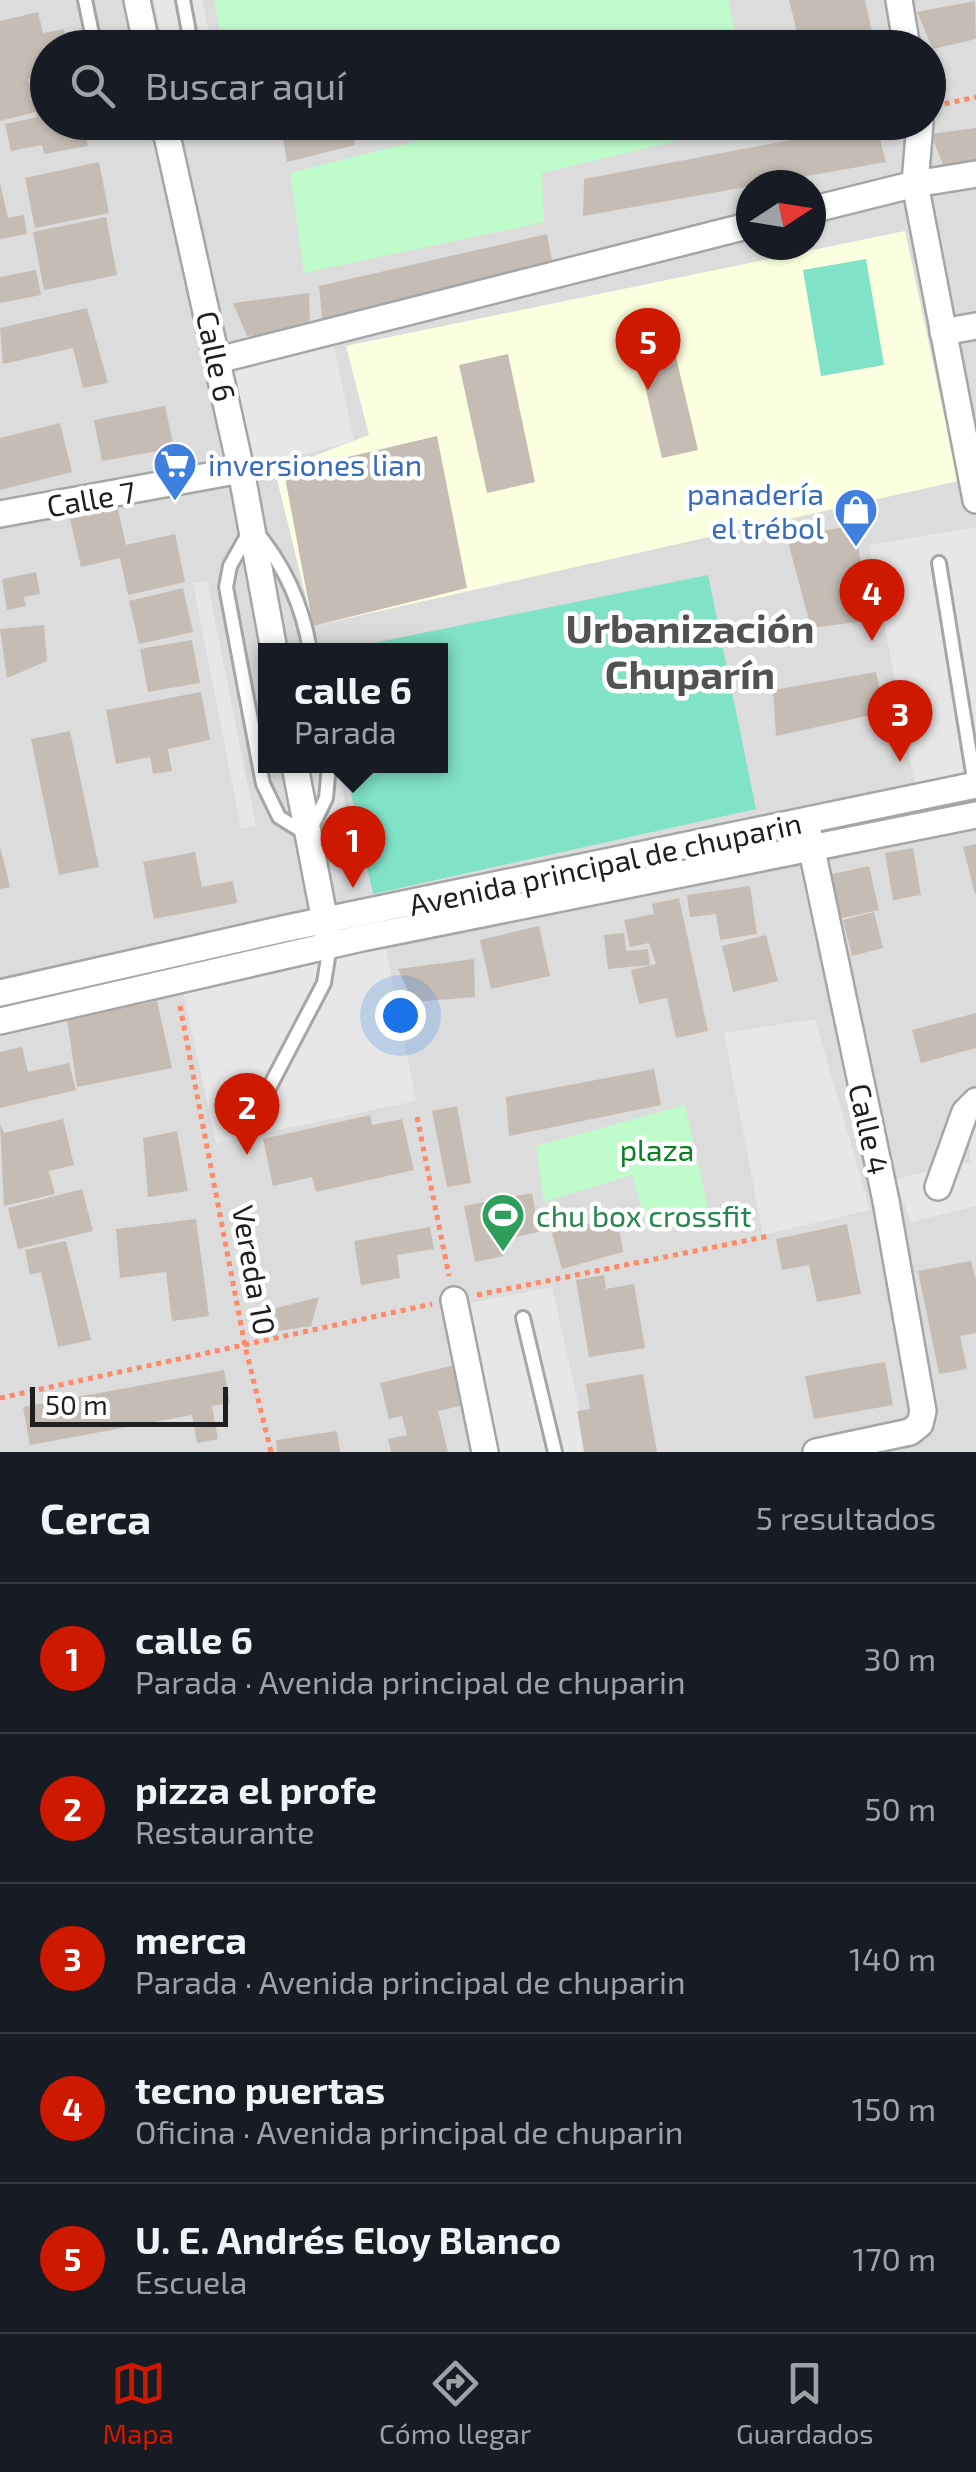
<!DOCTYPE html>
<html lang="es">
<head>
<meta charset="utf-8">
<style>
	:root { --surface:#171b24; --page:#242831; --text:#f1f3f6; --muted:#9ea1a6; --line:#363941; --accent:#ce1800 }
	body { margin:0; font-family:"Exo 2",sans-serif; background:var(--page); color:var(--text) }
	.compass { position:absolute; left:736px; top:170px; width:90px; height:90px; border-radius:50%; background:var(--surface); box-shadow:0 2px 8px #0004; rotate:78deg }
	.scale { position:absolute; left:30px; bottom:25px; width:198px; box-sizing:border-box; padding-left:10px; border:5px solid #1f1f1f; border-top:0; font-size:28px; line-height:35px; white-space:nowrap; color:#1f1f1f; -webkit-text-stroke:8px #fff; paint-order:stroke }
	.you { position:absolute; left:400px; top:1015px; width:35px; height:35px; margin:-25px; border:8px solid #fff; border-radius:50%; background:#1a73e8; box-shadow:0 0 0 15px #1a73e833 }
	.badge { display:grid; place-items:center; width:65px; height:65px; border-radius:50%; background:var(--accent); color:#fff; font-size:32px; font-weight:700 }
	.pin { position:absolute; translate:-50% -82px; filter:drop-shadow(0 2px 5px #0008) }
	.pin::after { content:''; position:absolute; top:52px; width:35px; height:30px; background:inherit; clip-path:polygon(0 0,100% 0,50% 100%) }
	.popup { position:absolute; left:258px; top:643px; width:190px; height:130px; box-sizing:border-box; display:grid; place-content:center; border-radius:0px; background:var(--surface); filter:drop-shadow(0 2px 8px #0005); font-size:32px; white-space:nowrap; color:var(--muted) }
	.popup b { font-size:38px; color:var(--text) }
	.popup::after { content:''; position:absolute; left:50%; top:100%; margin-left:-20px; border:20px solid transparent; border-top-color:var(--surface) }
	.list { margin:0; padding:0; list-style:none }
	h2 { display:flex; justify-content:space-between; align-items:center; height:130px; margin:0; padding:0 40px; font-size:42px }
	h2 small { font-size:32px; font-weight:400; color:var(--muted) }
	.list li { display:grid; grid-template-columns:65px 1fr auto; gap:30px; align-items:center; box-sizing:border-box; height:150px; padding:0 40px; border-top:2px solid var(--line) }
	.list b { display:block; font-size:38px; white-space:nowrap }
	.list p { margin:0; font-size:32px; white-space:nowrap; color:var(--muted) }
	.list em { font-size:32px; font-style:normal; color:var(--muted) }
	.icon { flex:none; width:55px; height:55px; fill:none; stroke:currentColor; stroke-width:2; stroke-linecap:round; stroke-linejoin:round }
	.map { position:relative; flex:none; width:976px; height:1452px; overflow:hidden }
	.search { position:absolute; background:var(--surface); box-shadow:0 2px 8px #0004; left:30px; right:30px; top:30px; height:110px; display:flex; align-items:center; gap:25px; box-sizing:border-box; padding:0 35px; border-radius:55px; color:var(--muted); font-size:38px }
	.sheet { height:880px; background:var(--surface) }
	nav { display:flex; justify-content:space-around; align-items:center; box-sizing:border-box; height:140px; border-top:2px solid var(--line); background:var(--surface); font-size:28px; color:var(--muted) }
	nav a { display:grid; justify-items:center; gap:5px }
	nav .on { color:var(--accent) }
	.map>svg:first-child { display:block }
	.residential { fill:#dddcdc; fill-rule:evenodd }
	.education { fill:#fbffdf }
	.park { fill:#c0fbcc }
	.pitch { fill:#80e2c7 }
	.parking { fill:#e7e7e7 }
	.building { fill:#c5bdb4 }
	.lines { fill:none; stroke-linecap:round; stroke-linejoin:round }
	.lane-casing { stroke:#a6a6a6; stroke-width:18 }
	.street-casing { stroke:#a6a6a6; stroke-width:30 }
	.path { stroke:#fe8967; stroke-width:5; stroke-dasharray:5 5; stroke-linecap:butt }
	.lane { stroke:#fff; stroke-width:12 }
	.street { stroke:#fff; stroke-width:25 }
	.labels { text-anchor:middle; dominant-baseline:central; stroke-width:9; stroke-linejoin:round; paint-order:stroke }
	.street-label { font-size:30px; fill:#1f1f1f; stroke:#fff }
	.shop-label { font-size:30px; fill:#366cbe; stroke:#fff; text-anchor:start }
	.park-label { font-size:30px; fill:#088220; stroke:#fff }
	.leisure-label { font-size:30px; fill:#27864d; stroke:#fff; text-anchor:start }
	.district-label { font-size:40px; font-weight:bold; fill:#525252; stroke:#fff }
</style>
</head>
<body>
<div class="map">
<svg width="976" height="1452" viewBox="0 0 976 1452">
	<rect width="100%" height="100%" fill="#f0eee5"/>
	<!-- residential -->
	<path class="residential" d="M0,0h976v1452h-976zM48,48h880v74h-880zM751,185h60v60h-60zM266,650h174v116h-174z"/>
	<!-- education -->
	<path class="education" d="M905,231l53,250 -645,145 -38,-155 94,-36 -23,-89z"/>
	<!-- park -->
	<g class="park">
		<path d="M214,0h515l8,47h-340l-4,-17 -136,17h-34z"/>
		<path d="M750,123l-208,50 2,49 -240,51 -14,-100 127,-32 -3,-18z"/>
		<path d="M685,1105l25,111 -62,14 -16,-55 -88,27 -8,-56z"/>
	</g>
	<!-- pitch -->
	<g class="pitch">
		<path d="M866,259l18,106 -63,11 -18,-106z"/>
		<path d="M708,575l48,234 -383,85 -28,-128h95v-116h-101z"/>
	</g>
	<!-- parking -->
	<g class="parking">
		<path d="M154,0h48l10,47h-49z"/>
		<path d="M334,346l20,95 -104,27 -20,-103z"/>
		<path d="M976,527v247l-60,15 -47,-244z"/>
		<path d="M207,581l49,245 -15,3 -48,-246z"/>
		<path d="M310,766h28l8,42 -25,10z"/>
		<path d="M384,939l32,162 -200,42 -35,-161z"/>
		<path d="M815,1019l55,191 -107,25 -39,-202z"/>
		<path d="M976,1092v114l-65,16 -16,-43 75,-17v-67z"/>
		<path d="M552,1287l37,165h-98l-30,-147z"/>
	</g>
	<!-- building -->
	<g class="building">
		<path d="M789,0h76l10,46 -74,2z"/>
		<path d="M975,1l1,38 -43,10 -16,-37z"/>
		<path d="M38,12l5,21 21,-4 4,19h-20v26l-20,5 6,28 -1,-12 15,-3v30h35l5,24 -44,8 -2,-9 -31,6 -6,-27 32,-7 -1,-5 -36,9v-100z"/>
		<path d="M280,122h72l3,23 -68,17z"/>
		<path d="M876,124l10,38 -303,54 1,-37z"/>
		<path d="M976,128v36l-32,2 -14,-32z"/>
		<path d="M99,162l10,51 -74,15 -10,-50z"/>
		<path d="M0,183l8,35 16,-3 3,19 -27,5z"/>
		<path d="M106,217l11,58 -73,15 -11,-58z"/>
		<path d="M547,234l6,32 -230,61 -4,-41z"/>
		<path d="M36,270l5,25 -41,8v-26z"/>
		<path d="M309,293l1,38 -63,5 -14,-33z"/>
		<path d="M87,308l21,75 -25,5 -10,-40 -70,16 -3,-36z"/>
		<path d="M666,315l32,135 -36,8 -32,-134z"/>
		<path d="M508,354l27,128 -48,11 -28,-128z"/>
		<path d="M165,406l9,42 -72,13 -8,-41z"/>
		<path d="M60,423l12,49 -72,18v-52z"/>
		<path d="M437,436l30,152 -154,38 -29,-154z"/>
		<path d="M118,509l8,36 49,-11 10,48 -57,13 -8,-37 -39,9 -11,-48z"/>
		<path d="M854,525l18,95 -61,8 -24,-90z"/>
		<path d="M36,572l4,22 -16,3 2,9 -19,4 -5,-31z"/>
		<path d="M183,588l10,44 -54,12 -10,-43z"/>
		<path d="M44,625l3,36 -40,17 -7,-49z"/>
		<path d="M192,640l8,43 -52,9 -8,-43z"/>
		<path d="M876,672l9,40 -109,24 -3,-46z"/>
		<path d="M201,692l9,48 -42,9 4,22 -19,3 -3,-17 -34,7 -10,-54z"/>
		<path d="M70,731l29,136 -40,8 -28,-136z"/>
		<path d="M976,844v50h-1l-12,-47z"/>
		<path d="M0,846l10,41 -10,2z"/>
		<path d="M913,848l8,47 -28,5 -8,-47z"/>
		<path d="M195,852l7,35 31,-6 4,22 -83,16 -11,-57z"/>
		<path d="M869,866l10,44 -41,9 -10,-44z"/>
		<path d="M750,886l7,48 -37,6 -4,-26 -26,3 -3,-22z"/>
		<path d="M679,898l29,133 -32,7 -9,-40 -28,6 -8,-34 25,-6 -7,-21 -19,4 -6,-27 30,-6 -2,-10z"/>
		<path d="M874,912l9,36 -31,8 -9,-36z"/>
		<path d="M539,926l11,50 -59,13 -11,-49z"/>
		<path d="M624,933l2,18 22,-2 2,16 -42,4 -4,-34z"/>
		<path d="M766,935l12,46 -45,11 -11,-46z"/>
		<path d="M474,959l1,38 -62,5 -15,-33z"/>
		<path d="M157,1001l15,67 -95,19 -10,-68z"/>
		<path d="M976,1013v35l-55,15 -9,-33z"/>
		<path d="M22,1047l6,25 41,-9 7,27 -76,18v-56z"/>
		<path d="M654,1069l7,36 -152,31 -3,-39z"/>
		<path d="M457,1106l14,77 -24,4 -15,-76z"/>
		<path d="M370,1115l2,10 30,-6 12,51 -98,22 -4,-15 -39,9 -10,-47z"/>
		<path d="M63,1119l11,46 -25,6 6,23 -51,12 -4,-82 4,9z"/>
		<path d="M177,1131l11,60 -40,6 -5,-59z"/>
		<path d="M82,1189l11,42 -75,18 -10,-41z"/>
		<path d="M532,1193l7,39 -38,8 3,16 -29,6 -11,-56z"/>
		<path d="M617,1216l6,36 -61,17 -10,-36z"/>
		<path d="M196,1219l13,97 -37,5 -6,-49 -46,6 -4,-49z"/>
		<path d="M847,1224l14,70 -44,8 -8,-37 -27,5 -6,-31z"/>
		<path d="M430,1227l4,22 -37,6 3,23 -39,7 -7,-44z"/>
		<path d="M66,1241l25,99 -33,7 -17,-75 -11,3 -5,-25z"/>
		<path d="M971,1261l5,19v53l-16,3 7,33 -28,5 -21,-103z"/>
		<path d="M604,1275l2,14 28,-5 11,64 -56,9 -13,-77z"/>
		<path d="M319,1297l-8,29 -40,6 -6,-21z"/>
		<path d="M885,1362l8,43 -79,14 -9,-43z"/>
		<path d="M455,1365l10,40 -27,6 10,41h-57l-3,-13 19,-4 -5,-19 -13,3 -9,-36z"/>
		<path d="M224,1370l6,33 -18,3 6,33 -21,4 -5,-28 -162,30 -7,-38z"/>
		<path d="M643,1374l14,78h-73l-7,-41 13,-2 -4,-25z"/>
		<path d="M337,1431l3,21h-63l-1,-12z"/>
	</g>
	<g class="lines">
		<defs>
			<g id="lane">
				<path d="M85,0l10,48"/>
				<path d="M183,0l9,48"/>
				<path d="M134,122l34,16"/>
				<path d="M939,563l36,222"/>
				<path d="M310,650c-8,-47 -26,-87 -58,-123l-22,39 -4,21 37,197 16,33 29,18 18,-37 3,-32"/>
				<path d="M260,1105l64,-122 6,-38"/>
				<path d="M523,1318l32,134"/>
			</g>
			<g id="street">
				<path d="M137,0l10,48"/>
				<path d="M899,0l8,48"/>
				<path d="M164,122l77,348 33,180"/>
				<path d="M976,174l-61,10 61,316"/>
				<path d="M811,210l104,-26 5,-62"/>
				<path d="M943,332l33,-6"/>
				<path d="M218,360l533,-135"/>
				<path d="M0,514l241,-44"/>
				<path d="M295,766l33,171"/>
				<path d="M808,831l78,370 37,210 -3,13 -10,8 -94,20"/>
				<path d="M0,993l283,-64 693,-144"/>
				<path d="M0,1021l362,-83 614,-123"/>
				<path d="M938,1187l27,-75 11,-11"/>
				<path d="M454,1300l31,152"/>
			</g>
		</defs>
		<!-- lane casing -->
		<use href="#lane" class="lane-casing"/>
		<!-- street casing -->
		<use href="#street" class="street-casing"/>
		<!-- path -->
		<g class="path">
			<path d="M935,106l41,-9"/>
			<path d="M180,1006l65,340 26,106"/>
			<path d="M417,1117l32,159"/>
			<path d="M477,1295l292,-59"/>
			<path d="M0,1398l432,-94"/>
		</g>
		<!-- lane -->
		<use href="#lane" class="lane"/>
		<!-- street -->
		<use href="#street" class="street"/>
	</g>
	<!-- icons -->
	<defs>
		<symbol id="supermarket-pin" viewBox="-11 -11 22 30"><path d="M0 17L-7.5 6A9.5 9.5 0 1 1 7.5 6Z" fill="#3f7fe0" stroke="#fff"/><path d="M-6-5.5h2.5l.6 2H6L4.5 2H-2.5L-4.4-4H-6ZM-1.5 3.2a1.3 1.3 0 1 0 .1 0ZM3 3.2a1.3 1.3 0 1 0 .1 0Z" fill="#fff"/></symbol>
		<symbol id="shop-pin" viewBox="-11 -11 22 30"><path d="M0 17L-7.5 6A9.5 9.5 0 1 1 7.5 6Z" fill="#3f7fe0" stroke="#fff"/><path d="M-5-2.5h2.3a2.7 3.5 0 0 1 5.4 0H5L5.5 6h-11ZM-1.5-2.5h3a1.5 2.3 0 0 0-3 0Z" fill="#fff"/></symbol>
		<symbol id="stadium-pin" viewBox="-11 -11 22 30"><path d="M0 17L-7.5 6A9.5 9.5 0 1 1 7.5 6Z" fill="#2e9e5b" stroke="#fff"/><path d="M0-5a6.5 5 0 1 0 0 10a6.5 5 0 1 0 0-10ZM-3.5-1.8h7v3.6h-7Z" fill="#fff"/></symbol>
	</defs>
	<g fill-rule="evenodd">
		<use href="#supermarket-pin" x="150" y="439" width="50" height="68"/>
		<use href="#shop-pin" x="831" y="485" width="50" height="68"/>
		<use href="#stadium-pin" x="478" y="1190" width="50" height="68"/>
	</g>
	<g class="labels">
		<!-- street labels -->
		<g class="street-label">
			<text transform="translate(217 356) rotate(78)">Calle 6</text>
			<text transform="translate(91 498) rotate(-10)">Calle 7</text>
			<text transform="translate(605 863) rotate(-12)">Avenida principal de chuparin</text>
			<text transform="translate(870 1129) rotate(77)">Calle 4</text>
			<text transform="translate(255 1270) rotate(80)">Vereda 10</text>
		</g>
		<!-- shop labels -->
		<g class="shop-label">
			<text x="208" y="464">inversiones lian</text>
			<text x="824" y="493" text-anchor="end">panadería<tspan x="824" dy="34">el trébol</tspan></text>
		</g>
		<!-- park labels -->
		<g class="park-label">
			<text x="657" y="1149">plaza</text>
		</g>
		<!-- leisure labels -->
		<g class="leisure-label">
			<text x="536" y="1215">chu box crossfit</text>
		</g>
		<!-- district labels -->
		<g class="district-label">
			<text x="690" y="627">Urbanización<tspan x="690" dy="46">Chuparín</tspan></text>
		</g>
	</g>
</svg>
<svg class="compass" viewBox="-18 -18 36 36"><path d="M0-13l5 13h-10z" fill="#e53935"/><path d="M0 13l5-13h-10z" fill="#9ea1a6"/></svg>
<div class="scale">50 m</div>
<div class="you"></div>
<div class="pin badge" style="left:353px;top:888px">1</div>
<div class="popup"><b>calle 6</b>Parada</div>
<div class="pin badge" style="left:247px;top:1155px">2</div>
<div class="pin badge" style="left:900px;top:762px">3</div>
<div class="pin badge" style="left:872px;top:641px">4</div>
<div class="pin badge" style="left:648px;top:390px">5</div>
<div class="search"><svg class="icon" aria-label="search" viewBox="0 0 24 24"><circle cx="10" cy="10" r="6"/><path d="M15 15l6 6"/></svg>Buscar aquí</div>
</div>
<section class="sheet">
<h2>Cerca<small>5 resultados</small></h2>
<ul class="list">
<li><span class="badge">1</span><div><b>calle 6</b><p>Parada · Avenida principal de chuparin</p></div><em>30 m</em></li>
<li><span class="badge">2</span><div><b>pizza el profe</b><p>Restaurante</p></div><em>50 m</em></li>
<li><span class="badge">3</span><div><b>merca</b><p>Parada · Avenida principal de chuparin</p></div><em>140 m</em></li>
<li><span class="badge">4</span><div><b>tecno puertas</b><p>Oficina · Avenida principal de chuparin</p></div><em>150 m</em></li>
<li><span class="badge">5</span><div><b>U. E. Andrés Eloy Blanco</b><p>Escuela</p></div><em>170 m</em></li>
</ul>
</section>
<nav>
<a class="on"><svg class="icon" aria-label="map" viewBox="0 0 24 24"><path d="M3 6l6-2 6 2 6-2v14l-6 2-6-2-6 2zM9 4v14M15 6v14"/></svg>Mapa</a>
<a><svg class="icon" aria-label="directions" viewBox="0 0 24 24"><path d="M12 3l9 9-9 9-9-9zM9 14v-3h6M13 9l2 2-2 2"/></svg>Cómo llegar</a>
<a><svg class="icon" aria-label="saved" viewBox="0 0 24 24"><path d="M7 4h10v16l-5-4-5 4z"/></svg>Guardados</a>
</nav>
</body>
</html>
